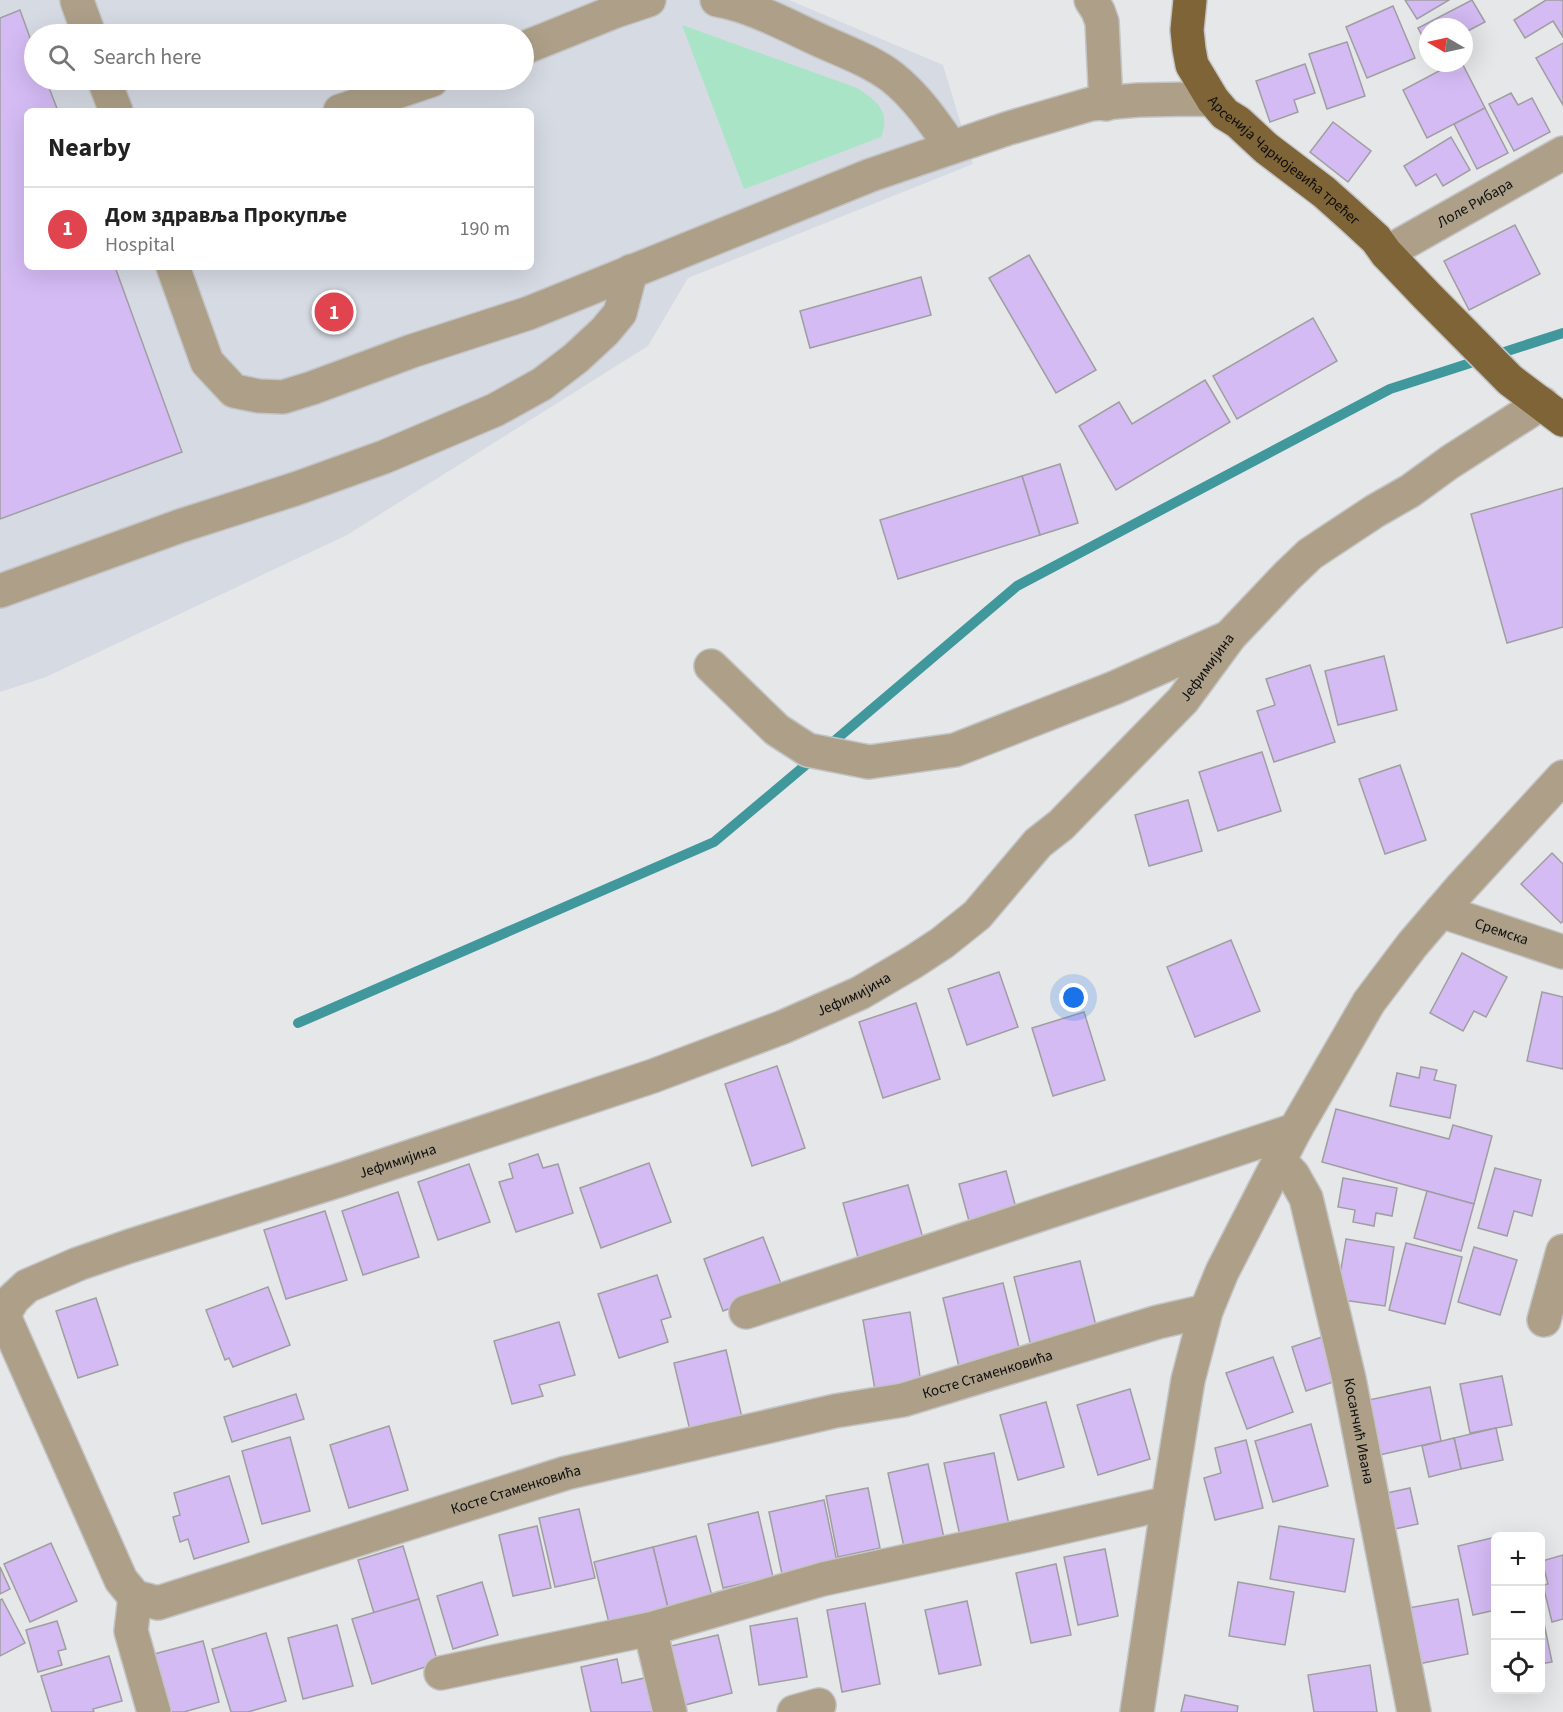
<!DOCTYPE html>
<html lang="en">
<head>
<meta charset="utf-8">
<style>
	:root { --surface:#fff; --page:#f2f2f2; --text:#222; --muted:#767676; --line:#e0e0e0; --accent:#864510 }
	body { margin:0; font-family:"Source Sans 3",sans-serif; background:var(--page); color:var(--text) }
	.controls { position:absolute; right:18px; bottom:18px; display:grid; overflow:hidden; border-radius:9px; box-shadow:0 6px 24px #0002 }
	.controls button { width:54px; height:54px; display:grid; place-items:center; padding:0; border:0; border-bottom:2px solid var(--line); background:var(--surface); color:var(--text); font:30px sans-serif }
	.compass { position:absolute; left:1419px; top:18px; width:54px; height:54px; border-radius:50%; background:var(--surface); box-shadow:0 6px 24px #0002; rotate:279deg }
	.you { position:absolute; left:1074px; top:998px; width:21px; height:21px; margin:-15px; border:4px solid #fff; border-radius:50%; background:#1a73e8; box-shadow:0 0 0 9px #1a73e833 }
	.badge { display:grid; place-items:center; width:39px; height:39px; border-radius:50%; background:var(--accent); color:#fff; font-size:20px; font-weight:700 }
	.pin { position:absolute; translate:-50% -50%; border:3px solid #fff; box-shadow:0 2px 6px #0006 }
	.list { margin:0; padding:0; list-style:none }
	h2 { display:flex; justify-content:space-between; align-items:center; height:78px; margin:0; padding:0 24px; font-size:26px }
	h2 small { font-size:20px; font-weight:400; color:var(--muted) }
	.list li { display:grid; grid-template-columns:39px 1fr auto; gap:18px; align-items:center; box-sizing:border-box; height:84px; padding:0 24px; border-top:2px solid var(--line) }
	.list b { display:block; font-size:22px; white-space:nowrap }
	.list p { margin:0; font-size:20px; white-space:nowrap; color:var(--muted) }
	.list em { font-size:20px; font-style:normal; color:var(--muted) }
	.icon { flex:none; width:33px; height:33px; fill:none; stroke:currentColor; stroke-width:2; stroke-linecap:round; stroke-linejoin:round }
	.map { position:relative; flex:none; width:1563px; height:1712px; overflow:hidden }
	.search { position:absolute; background:var(--surface); box-shadow:0 6px 24px #0002; left:24px; top:24px; width:510px; height:66px; display:flex; align-items:center; gap:15px; box-sizing:border-box; padding:0 21px; border-radius:33px; color:var(--muted); font-size:22px }
	.panel { position:absolute; background:var(--surface); box-shadow:0 6px 24px #0002; left:24px; top:108px; width:510px; height:162px; border-radius:9px }
	.map>svg:first-child { display:block }
	.built { fill:#d6dae3; fill-rule:evenodd }
	.green { fill:#a9e4c6 }
	.lines { fill:none; stroke-linecap:round; stroke-linejoin:round }
	.stream { stroke:#40989d; stroke-width:10 }
	.building { fill:#d4bbf4; stroke:#9f9ea0; stroke-width:1.5 }
	.minor-casing { stroke:#c3c4c6; stroke-width:36 }
	.major-casing { stroke:#c3c4c6; stroke-width:36 }
	.minor { stroke:#aea088; stroke-width:33 }
	.major { stroke:#7e6437; stroke-width:33 }
	.labels { text-anchor:middle; dominant-baseline:central; stroke-width:4.5; stroke-linejoin:round; paint-order:stroke }
	.street-label { font-size:15px; fill:#0d0e0f; stroke:#fff }
</style>
</head>
<body>
<div class="map">
<svg width="1563" height="1712" viewBox="0 0 1563 1712">
	<rect width="100%" height="100%" fill="#e6e7e9"/>
	<!-- built -->
	<path class="built" d="M0,0h789l154,65 30,99 -285,114 -40,68 -301,189 -301,142 -46,15zM34,34h490v46h-490zM27,111h504v156h-504z"/>
	<!-- green -->
	<path class="green" d="M682,25l175,63c20,13 34,24 24,49l-137,52z"/>
	<g class="lines">
		<!-- stream -->
		<g class="stream">
			<path d="M826,748l191,-162 373,-197 173,-56"/>
			<path d="M298,1023l416,-181 100,-84"/>
		</g>
	</g>
	<!-- building -->
	<g class="building">
		<path d="M1405,0h44l-32,19z"/>
		<path d="M1472,0l13,22 -21,11v-6h-36v20l-10,-19z"/>
		<path d="M1546,0h17v37l-10,-16 -28,17 -11,-18z"/>
		<path d="M1393,6l22,52 -48,20 -21,-51z"/>
		<path d="M20,10l14,39v31h12l12,31h-31v156h88l67,185 -182,67v-501z"/>
		<path d="M1347,42l18,54 -38,13 -18,-55z"/>
		<path d="M1563,43v62l-27,-47z"/>
		<path d="M1454,63h8l23,45 -58,30 -24,-48z"/>
		<path d="M1305,64l10,29 -21,7 4,12 -28,10 -14,-41z"/>
		<path d="M1511,93l7,12 14,-7 18,34 -36,19 -25,-47z"/>
		<path d="M1485,108l23,45 -31,16 -23,-45z"/>
		<path d="M1333,122l38,29 -23,31 -38,-30z"/>
		<path d="M1451,137l19,33 -27,16 -7,-12 -20,12 -12,-20z"/>
		<path d="M1515,225l25,49 -71,36 -25,-49z"/>
		<path d="M1029,255l67,115 -40,23 -67,-115z"/>
		<path d="M921,277l10,38 -121,33 -10,-37z"/>
		<path d="M1313,318l24,43 -100,58 -24,-43z"/>
		<path d="M1205,380l25,42 -114,68 -37,-64 40,-24 13,22z"/>
		<path d="M1060,464l18,59 -38,12 -18,-59z"/>
		<path d="M1022,476l18,59 -142,44 -18,-59z"/>
		<path d="M1563,488v139l-56,16 -36,-129z"/>
		<path d="M1384,656l13,54 -59,15 -13,-54z"/>
		<path d="M1310,665l25,77 -61,20 -17,-51 18,-6 -9,-26z"/>
		<path d="M1262,752l19,59 -63,20 -19,-59z"/>
		<path d="M1400,765l26,75 -41,14 -26,-75z"/>
		<path d="M1188,800l14,51 -53,15 -14,-51z"/>
		<path d="M1552,853l11,11v57l-2,2 -40,-39z"/>
		<path d="M1231,940l29,71 -65,26 -28,-70z"/>
		<path d="M1462,953l45,24 -21,40 -12,-6 -11,20 -33,-18z"/>
		<path d="M999,972l19,55 -51,18 -19,-56z"/>
		<path d="M1542,992l21,5v72l-36,-8z"/>
		<path d="M916,1003l24,76 -57,19 -24,-76z"/>
		<path d="M1084,1012l21,68 -52,16 -21,-68z"/>
		<path d="M777,1066l28,82 -53,18 -27,-82z"/>
		<path d="M1421,1067l16,3 -3,10 22,5 -6,33 -60,-12 7,-33 22,5z"/>
		<path d="M1336,1109l113,30 4,-14 39,11 -18,68 -152,-42z"/>
		<path d="M538,1154l5,14 15,-4 15,49 -57,19 -17,-50 14,-4 -4,-14z"/>
		<path d="M649,1163l22,59 -70,26 -21,-60z"/>
		<path d="M469,1164l21,58 -52,18 -20,-58z"/>
		<path d="M1495,1168l46,12 -9,36 -18,-5 -7,25 -29,-8z"/>
		<path d="M1006,1171l13,48 -47,13 -13,-48z"/>
		<path d="M1343,1178l54,10 -5,28 -16,-3 -2,13 -21,-4 2,-12 -17,-3z"/>
		<path d="M908,1185l18,64 -65,19 -18,-65z"/>
		<path d="M1427,1191l47,13 -13,47 -47,-13z"/>
		<path d="M398,1192l21,65 -56,18 -21,-64z"/>
		<path d="M325,1211l22,69 -61,19 -22,-69z"/>
		<path d="M763,1237l20,52 -60,22 -19,-52z"/>
		<path d="M1346,1239l48,8 -9,59 -49,-7z"/>
		<path d="M1406,1243l56,14 -17,67 -56,-14z"/>
		<path d="M1474,1247l43,13 -17,55 -42,-13z"/>
		<path d="M1080,1261l17,69 -66,16 -17,-69z"/>
		<path d="M657,1275l14,42 -10,3 7,22 -49,16 -21,-64z"/>
		<path d="M1003,1283l17,69 -61,15 -16,-69z"/>
		<path d="M268,1287l22,58 -57,22 -4,-9 -4,2 -19,-50z"/>
		<path d="M96,1298l22,67 -40,13 -22,-67z"/>
		<path d="M910,1312l11,71 -46,7 -12,-70z"/>
		<path d="M559,1322l16,53 -36,10 4,11 -31,8 -18,-63z"/>
		<path d="M1325,1336l14,44 -33,11 -14,-44z"/>
		<path d="M726,1350l18,76 -52,13 -18,-76z"/>
		<path d="M1273,1357l20,55 -46,17 -21,-56z"/>
		<path d="M1502,1376l10,49 -42,8 -10,-49z"/>
		<path d="M1430,1387l11,54 -66,15 -11,-55z"/>
		<path d="M1130,1389l20,70 -52,16 -21,-70z"/>
		<path d="M296,1394l8,25 -72,23 -8,-25z"/>
		<path d="M1046,1402l18,65 -46,13 -18,-65z"/>
		<path d="M1311,1424l17,62 -55,16 -18,-61z"/>
		<path d="M389,1426l19,64 -59,18 -19,-63z"/>
		<path d="M1496,1428l7,32 -42,9 -7,-31z"/>
		<path d="M290,1437l20,74 -48,13 -20,-73z"/>
		<path d="M1454,1438l7,31 -32,8 -7,-31z"/>
		<path d="M1246,1440l17,68 -48,12 -11,-42 17,-5 -6,-25z"/>
		<path d="M994,1453l15,72 -49,11 -16,-73z"/>
		<path d="M928,1464l16,74 -40,9 -16,-74z"/>
		<path d="M229,1476l20,66 -55,17 -6,-20 -8,3 -7,-25 7,-2 -6,-22z"/>
		<path d="M868,1488l12,60 -42,9 -12,-61z"/>
		<path d="M1410,1488l8,36 -28,6 -8,-36z"/>
		<path d="M824,1500l13,62 -55,12 -13,-62z"/>
		<path d="M579,1509l16,69 -40,9 -16,-69z"/>
		<path d="M758,1512l15,65 -50,11 -15,-64z"/>
		<path d="M537,1526l14,62 -38,8 -14,-61z"/>
		<path d="M1279,1526l75,13 -9,53 -75,-13z"/>
		<path d="M696,1536l16,60 -44,12 -15,-61z"/>
		<path d="M1496,1537v73l-23,5 -15,-69z"/>
		<path d="M51,1543l26,58 -47,21 -26,-58z"/>
		<path d="M403,1546l16,53 -45,14 -16,-53z"/>
		<path d="M653,1547l15,61 -59,15 -15,-61z"/>
		<path d="M1105,1549l13,67 -40,9 -14,-68z"/>
		<path d="M1563,1555v64l-11,3 -9,-37 5,-1 -6,-23z"/>
		<path d="M1056,1564l15,71 -40,8 -15,-70z"/>
		<path d="M0,1567l10,22 -10,5z"/>
		<path d="M482,1582l16,53 -45,14 -16,-53z"/>
		<path d="M1238,1582l56,10 -9,53 -56,-9z"/>
		<path d="M2,1599l23,44 -25,13v-56z"/>
		<path d="M419,1599l19,64 -66,21 -20,-65z"/>
		<path d="M1458,1599l10,55 -50,10 -10,-56z"/>
		<path d="M967,1601l14,64 -42,9 -14,-64z"/>
		<path d="M865,1603l15,81 -38,8 -15,-82z"/>
		<path d="M1540,1604l12,58 -12,2z"/>
		<path d="M797,1618l10,59 -48,8 -9,-59z"/>
		<path d="M57,1621l9,28 -8,2 4,14 -24,7 -12,-42z"/>
		<path d="M337,1625l16,61 -50,13 -15,-61z"/>
		<path d="M266,1633l20,68 -38,11h-17l-19,-63z"/>
		<path d="M718,1635l14,58 -51,13 -14,-59z"/>
		<path d="M203,1641l16,61 -35,10h-15l-15,-58z"/>
		<path d="M109,1656l13,45 -29,8 1,3h-42l-11,-36z"/>
		<path d="M617,1659l5,24 27,-6 8,35h-66l-10,-45z"/>
		<path d="M1370,1665l7,47h-63l-6,-37z"/>
		<path d="M1185,1695l53,11 -1,6h-56z"/>
	</g>
	<g class="lines">
		<defs>
			<g id="minor">
				<path d="M717,0c35,6 69,25 102,40 24,11 52,21 73,37 24,19 42,45 59,70"/>
				<path d="M1091,0l7,11 4,11 4,82"/>
				<path d="M77,1l12,33"/>
				<path d="M524,48l92,-37 33,-11"/>
				<path d="M104,80l12,31"/>
				<path d="M340,111l92,-31"/>
				<path id="s1" d="M1386,253l177,-100"/>
				<path d="M173,267l34,95 27,29 25,5 24,1 29,-9 100,-37 117,-38 342,-138 138,-47 82,-24 48,-4 55,-1 19,1"/>
				<path d="M0,591l180,-65 115,-37 89,-32 111,-47 47,-26 34,-26 29,-27 15,-18 11,-42"/>
				<path d="M711,666l66,64 31,20 61,12 86,-12 159,-62 115,-51"/>
				<path id="s2" d="M1441,911l122,41"/>
				<path id="s3" d="M1279,1160l14,15 13,23 43,181 65,333"/>
				<path d="M746,1312l549,-182"/>
				<path id="s4" d="M4,1316l117,264 14,17 23,6 408,-130 269,-62 68,-11 255,-78 48,-11"/>
				<path d="M1544,1320l19,-69"/>
				<path id="s5" d="M0,1321l13,-22 14,-13 51,-22 52,-18 210,-66 313,-104 130,-49 77,-34 53,-31 29,-19 35,-28 61,-72 23,-18 122,-125 47,-64 57,-60 23,-22 65,-43 35,-20 40,-29 92,-59"/>
				<path d="M135,1597l-4,34 23,81"/>
				<path d="M650,1629l20,83"/>
				<path d="M441,1673l209,-44 173,-50 205,-44 140,-32"/>
				<path d="M794,1712l25,-7"/>
				<path d="M1137,1712l31,-209 20,-123 18,-69 16,-39 73,-142 74,-128 43,-57 48,-56 103,-112"/>
			</g>
			<g id="major">
				<path id="s6" d="M1190,0l-3,30 2,19 3,16 21,35 12,14 13,8 28,26 58,44 28,25 24,22 10,14 41,43 83,84 53,40"/>
			</g>
		</defs>
		<!-- minor casing -->
		<use href="#minor" class="minor-casing"/>
		<!-- major casing -->
		<use href="#major" class="major-casing"/>
		<!-- minor -->
		<use href="#minor" class="minor"/>
		<!-- major -->
		<use href="#major" class="major"/>
	</g>
	<g class="labels">
		<!-- street labels -->
		<g class="street-label">
			<text stroke="none"><textPath href="#s6" startOffset="200">Арсенија Чарнојевића трећег</textPath></text>
			<text stroke="none"><textPath href="#s1" startOffset="102">Лоле Рибара</textPath></text>
			<text stroke="none"><textPath href="#s5" startOffset="1408">Јефимијина</textPath></text>
			<text stroke="none"><textPath href="#s2" startOffset="64">Сремска</textPath></text>
			<text stroke="none"><textPath href="#s5" startOffset="922">Јефимијина</textPath></text>
			<text stroke="none"><textPath href="#s5" startOffset="436">Јефимијина</textPath></text>
			<text stroke="none"><textPath href="#s4" startOffset="1196">Косте Стаменковића</textPath></text>
			<text stroke="none"><textPath href="#s3" startOffset="286">Косанчић Ивана</textPath></text>
			<text stroke="none"><textPath href="#s4" startOffset="710">Косте Стаменковића</textPath></text>
		</g>
	</g>
</svg>
<div class="controls">
<button>+</button>
<button>−</button>
<button><svg class="icon" aria-label="locate" viewBox="0 0 24 24"><circle cx="12" cy="12" r="6"/><path d="M12 2v4M12 18v4M2 12h4M18 12h4"/></svg></button>
</div>
<svg class="compass" viewBox="-18 -18 36 36"><path d="M0-13l5 13h-10z" fill="#e53935"/><path d="M0 13l5-13h-10z" fill="#767676"/></svg>
<div class="you"></div>
<div class="pin badge" style="left:334px;top:312px;background:#e0444e">1</div>
<div class="search"><svg class="icon" aria-label="search" viewBox="0 0 24 24"><circle cx="10" cy="10" r="6"/><path d="M15 15l6 6"/></svg>Search here</div>
<section class="panel">
<h2>Nearby<small></small></h2>
<ul class="list">
<li><span class="badge" style="background:#e0444e">1</span><div><b>Дом здравља Прокупље</b><p>Hospital</p></div><em>190 m</em></li>
</ul>
</section>
</div>
</body>
</html>
